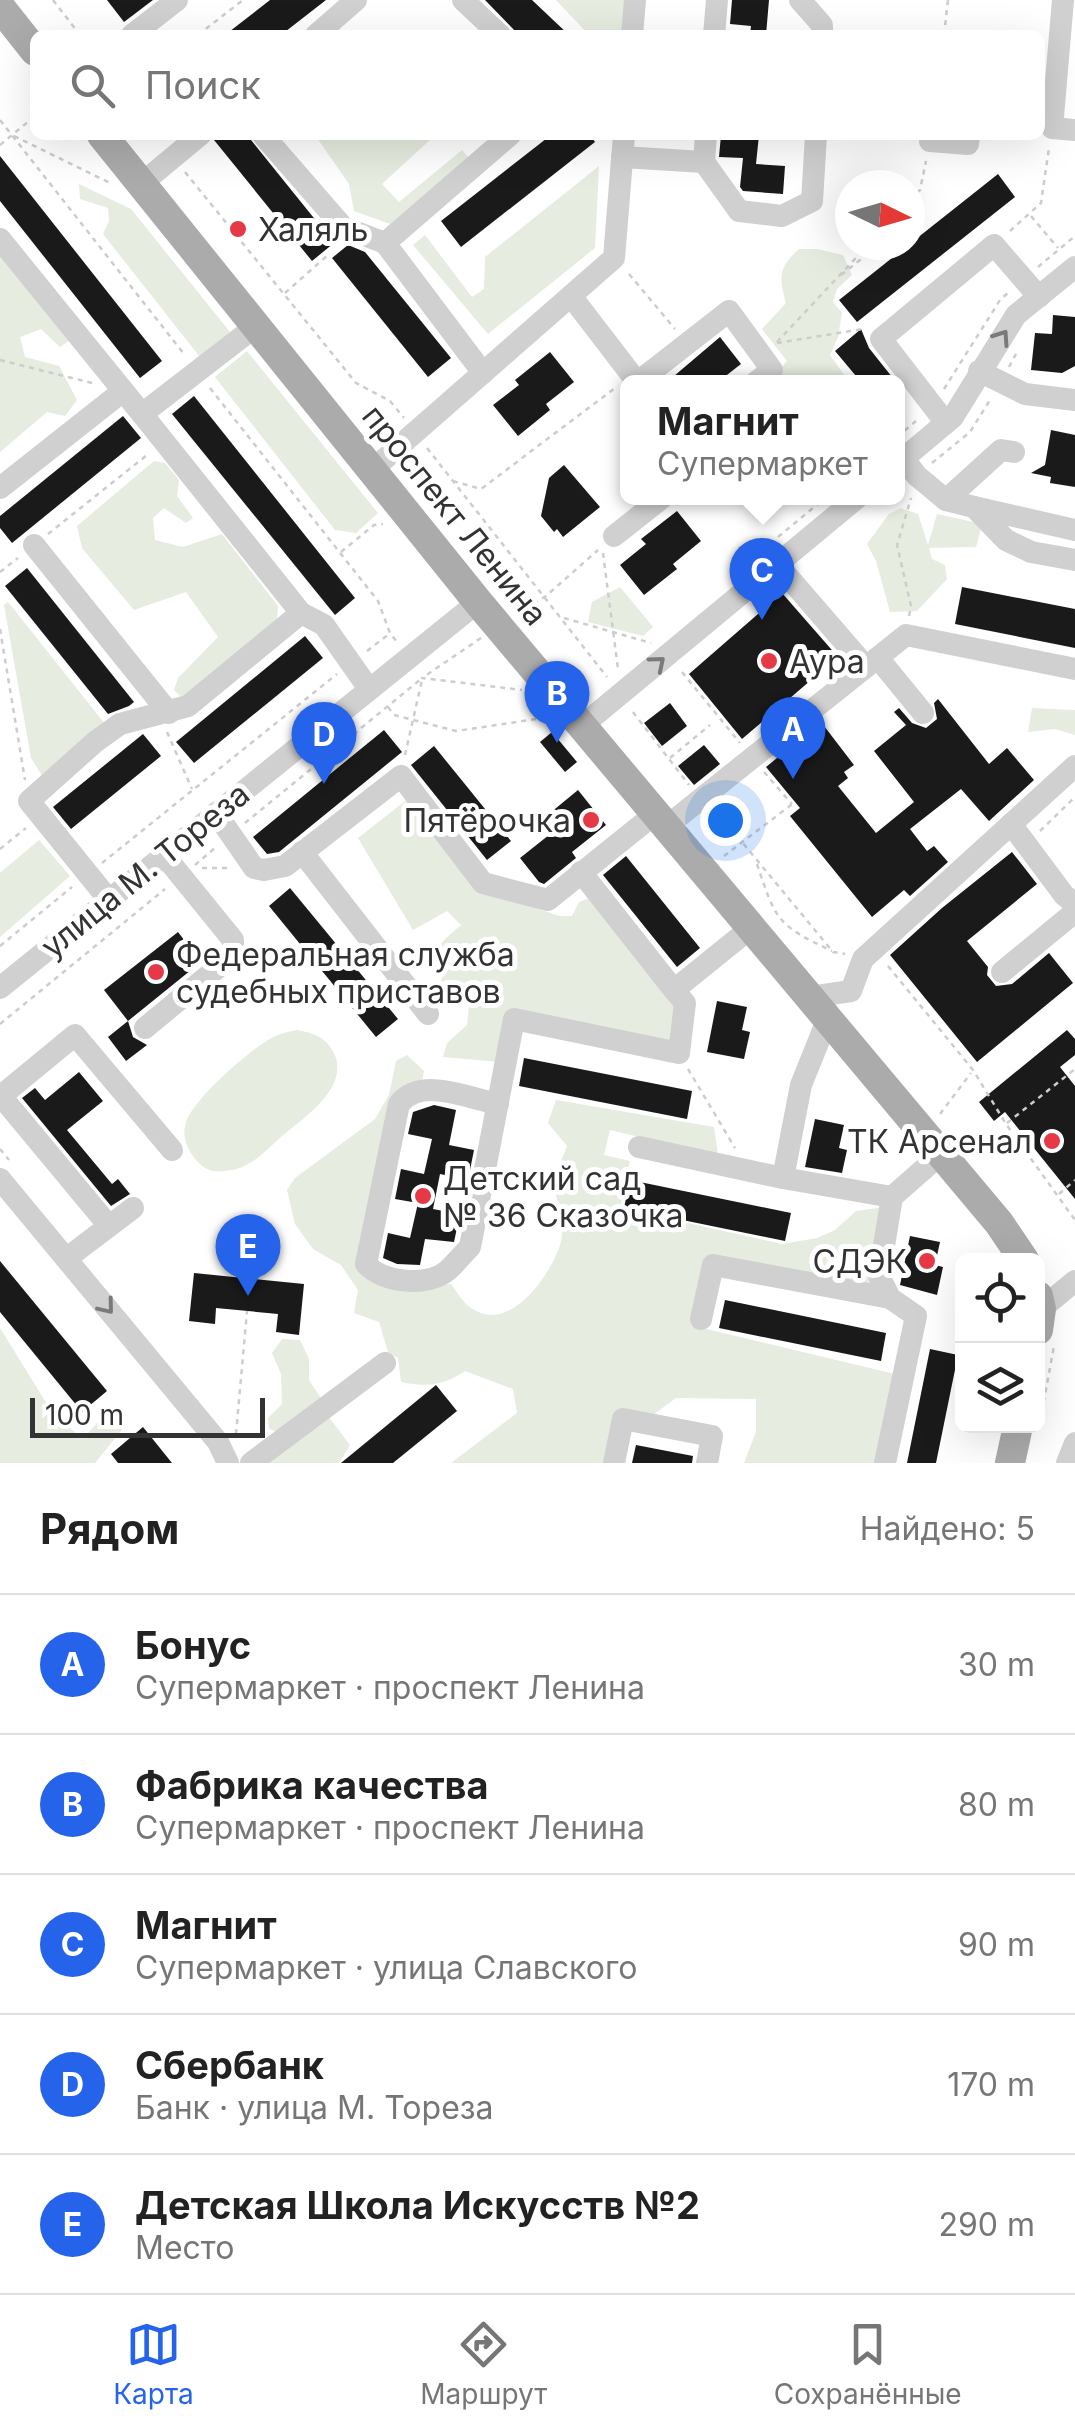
<!DOCTYPE html>
<html lang="ru">
<head>
<meta charset="utf-8">
<style>
	:root { --surface:#fff; --page:#f2f2f2; --text:#222; --muted:#767676; --line:#e0e0e0; --accent:#2563eb }
	body { margin:0; font-family:Inter,sans-serif; background:var(--page); color:var(--text) }
	.controls { position:absolute; right:30px; bottom:30px; display:grid; overflow:hidden; border-radius:15px; box-shadow:0 10px 40px #0002 }
	.controls button { width:90px; height:90px; display:grid; place-items:center; padding:0; border:0; border-bottom:2px solid var(--line); background:var(--surface); color:var(--text); font:50px sans-serif }
	.compass { position:absolute; left:835px; top:170px; width:90px; height:90px; border-radius:50%; background:var(--surface); box-shadow:0 10px 40px #0002; rotate:95deg }
	.scale { position:absolute; left:30px; bottom:25px; width:235px; box-sizing:border-box; padding-left:10px; border:5px solid #333; border-top:0; font-size:28px; line-height:35px; white-space:nowrap; color:#333; -webkit-text-stroke:8px #fff; paint-order:stroke }
	.you { position:absolute; left:725px; top:820px; width:35px; height:35px; margin:-25px; border:8px solid #fff; border-radius:50%; background:#1a73e8; box-shadow:0 0 0 15px #1a73e833 }
	.badge { display:grid; place-items:center; width:65px; height:65px; border-radius:50%; background:var(--accent); color:#fff; font-size:32px; font-weight:700 }
	.pin { position:absolute; translate:-50% -82px; filter:drop-shadow(0 2px 5px #0008) }
	.pin::after { content:''; position:absolute; top:52px; width:35px; height:30px; background:inherit; clip-path:polygon(0 0,100% 0,50% 100%) }
	.popup { position:absolute; left:620px; top:375px; width:285px; height:130px; box-sizing:border-box; display:grid; place-content:center; border-radius:15px; background:var(--surface); filter:drop-shadow(0 2px 8px #0005); font-size:32px; white-space:nowrap; color:var(--muted) }
	.popup b { font-size:38px; color:var(--text) }
	.popup::after { content:''; position:absolute; left:50%; top:100%; margin-left:-20px; border:20px solid transparent; border-top-color:var(--surface) }
	.list { margin:0; padding:0; list-style:none }
	h2 { display:flex; justify-content:space-between; align-items:center; height:130px; margin:0; padding:0 40px; font-size:42px }
	h2 small { font-size:32px; font-weight:400; color:var(--muted) }
	.list li { display:grid; grid-template-columns:65px 1fr auto; gap:30px; align-items:center; box-sizing:border-box; height:140px; padding:0 40px; border-top:2px solid var(--line) }
	.list b { display:block; font-size:38px; white-space:nowrap }
	.list p { margin:0; font-size:32px; white-space:nowrap; color:var(--muted) }
	.list em { font-size:32px; font-style:normal; color:var(--muted) }
	.icon { flex:none; width:55px; height:55px; fill:none; stroke:currentColor; stroke-width:2; stroke-linecap:round; stroke-linejoin:round }
	.map { position:relative; flex:none; width:1075px; height:1463px; overflow:hidden }
	.search { position:absolute; background:var(--surface); box-shadow:0 10px 40px #0002; left:30px; right:30px; top:30px; height:110px; display:flex; align-items:center; gap:25px; box-sizing:border-box; padding:0 35px; border-radius:15px; color:var(--muted); font-size:38px }
	.sheet { height:830px; background:var(--surface) }
	nav { display:flex; justify-content:space-around; align-items:center; box-sizing:border-box; height:140px; border-top:2px solid var(--line); background:var(--surface); font-size:28px; color:var(--muted) }
	nav a { display:grid; justify-items:center; gap:5px }
	nav .on { color:var(--accent) }
	.map>svg:first-child { display:block }
	.green { fill:#e6ecdf }
	.building { fill:#1a1a1a }
	.lines { fill:none; stroke-linecap:round; stroke-linejoin:round }
	.path { stroke:#cdcdcd; stroke-width:2.5; stroke-dasharray:5 5; stroke-linecap:butt }
	.minor { stroke:#d0d0d0; stroke-width:22 }
	.major { stroke:#ababab; stroke-width:30 }
	.oneway { stroke:#7a7a7a }
	.poi-dot { fill:#e63946; stroke:#fff; stroke-width:4 }
	.labels { text-anchor:middle; dominant-baseline:central; stroke-width:10; stroke-linejoin:round; paint-order:stroke }
	.poi-label { font-size:32px; fill:#333; stroke:#fff; text-anchor:start }
	.street-label { font-size:32px; fill:#333; stroke:#fff }
</style>
</head>
<body>
<div class="map">
<svg width="1075" height="1463" viewBox="0 0 1075 1463">
	<rect width="100%" height="100%" fill="#fff"/>
	<!-- green -->
	<g class="green">
		<path d="M556,0h71l-2,35h-36z"/>
		<path d="M315,135h115l2,3 -50,46 17,18 63,-52 7,8 -79,66 -36,-13 -5,-27z"/>
		<path d="M599,166l-4,82 -107,86 -75,-89 12,-10 47,62 12,-8 1,-32z"/>
		<path d="M79,184l52,25 99,123 -30,25 -97,-123 6,-13 -1,-13 -28,-9z"/>
		<path d="M799,249h18l26,6 9,20 -15,14 -4,13 9,11 -4,24 -8,18 19,27h-69l-3,-9 10,-12 -25,-32 24,-26c-7,-26 -8,-35 13,-54z"/>
		<path d="M0,252l70,88 -10,7 -19,-18 -21,8 5,20 34,9 18,34 -12,16 -18,-4 -47,40z"/>
		<path d="M247,351l131,162 -22,20 -21,-3 -120,-153z"/>
		<path d="M154,461l11,2 14,17 -2,16 16,22 -7,5 -22,-15 -11,10 2,22 28,7 39,-13 56,72 -1,15 -94,78 -9,-9 4,-12 40,-41 -32,-45 -52,18 -52,-62 -5,-22z"/>
		<path d="M901,508l17,6 10,31 9,-31 45,10 -6,23 -47,1 3,11 13,6 2,14 -30,32 -27,1 -14,-51 -9,-17 22,-30z"/>
		<path d="M620,587l33,40 -10,9 -55,-14 4,-20z"/>
		<path d="M8,602l97,122 -62,53 -12,-19 -27,-153z"/>
		<path d="M1032,708l43,2v25l-20,-6 -27,3z"/>
		<path d="M409,798l70,91 80,27h13l7,-14 14,-5 86,111 -4,32 -23,2 -141,-31 -12,51 -56,-5 4,-14 20,-18 2,-19 -20,-7 -10,-14 4,-9c-9,-31 -5,-31 18,-51l-14,-14 -34,19 -55,-92z"/>
		<path d="M39,840l31,36 -70,61v-64z"/>
		<path d="M297,1030c16,3 29,7 37,23 16,35 -30,64 -53,84 -15,13 -29,30 -50,33 -13,3 -25,2 -34,-9 -8,-9 -15,-22 -12,-35 4,-24 62,-73 83,-86 9,-6 19,-8 29,-10z"/>
		<path d="M407,1055l17,16 -2,12 -24,14 -35,166 62,25 26,-4c6,8 12,19 20,24 38,27 79,-32 89,-63 7,-22 -5,-41 -5,-61 0,-12 8,-27 12,-38l-19,-23 8,-23 158,27 4,29 -108,-26 -6,25 26,6 -10,47 162,36 35,-6 18,-8 21,-19 29,-4 -13,81 -160,-32 -14,71 201,48 -16,80 -10,8h-129l12,-31v-33l-80,-1 -23,17 -37,-1 -9,49h-156l66,-50 -4,-24 -48,-18c-22,15 -39,16 -64,11l-3,-24 -10,-6 -9,-30 -25,-9 4,-23 -17,-25 -28,-16 -18,-25 -8,-34 8,-12 80,-59 14,-24 7,-34z"/>
		<path d="M0,1328l53,86 30,25 25,-29 15,-1 2,17 -30,37h-95z"/>
		<path d="M282,1339l18,1 9,19v21l14,21 -45,31 -9,-3 -1,-11 14,-14 -1,-30 -9,-21z"/>
		<path d="M328,1416l22,29 -11,18h-70z"/>
	</g>
	<!-- building -->
	<g class="building">
		<path d="M107,0h46l-29,22z"/>
		<path d="M270,0h56l-45,35h-56z"/>
		<path d="M485,0h47l37,35h-50z"/>
		<path d="M732,0h37l-3,35h-16l1,-9 -21,-2z"/>
		<path d="M221,135h26l87,108 -22,18 -98,-121z"/>
		<path d="M551,135h39l5,7 -134,105 -20,-26z"/>
		<path d="M721,135h38l-3,29 29,2 -2,28 -40,-3 -3,-4 3,-29 -24,-1z"/>
		<path d="M0,156l162,205 -22,17 -140,-177z"/>
		<path d="M998,174l17,23 -158,125 -18,-22z"/>
		<path d="M348,245l17,7 86,106 -23,19 -96,-119z"/>
		<path d="M1053,315l22,2v49l-13,7 -31,-3 4,-37 17,1z"/>
		<path d="M861,329l8,19 27,34h-35l-26,-31z"/>
		<path d="M720,337l21,27 -23,18h-51z"/>
		<path d="M550,352l24,30 -28,22 4,6 -32,26 -25,-31 26,-20 -4,-5z"/>
		<path d="M194,396l161,202 -20,17 -163,-201z"/>
		<path d="M123,416l18,22 -129,105 -12,-15v-12z"/>
		<path d="M1051,430l24,5v52l-25,-4 1,-6 -20,-4 14,-8z"/>
		<path d="M564,465l36,42 -37,30 -6,-8 -3,3 -13,-16 8,-38z"/>
		<path d="M677,511l24,30 -28,23 4,5 -33,26 -24,-30 26,-21 -5,-5z"/>
		<path d="M27,568l107,134 -5,4 -21,8 -103,-128z"/>
		<path d="M962,587l113,22v39l-120,-24z"/>
		<path d="M782,593l56,64 -96,82 -53,-65z"/>
		<path d="M305,636l18,22 -129,105 -18,-21z"/>
		<path d="M938,699l51,65 18,-16 27,32 -45,41 -28,-32 -51,40 17,22 7,-5 14,16 -38,34 -6,-6 -32,27 -82,-101 10,-8 -34,-41 55,-45 33,43 -10,7 4,6 -10,8 38,47 38,-31 -40,-51 32,-26 -12,-13 5,-4 13,15 14,5 11,-9 -3,-16z"/>
		<path d="M670,703l17,23 -25,20 -18,-23z"/>
		<path d="M384,730l18,22 -123,100 -12,2 -14,-17z"/>
		<path d="M552,732l25,30 -12,10 -25,-30z"/>
		<path d="M143,734l18,22 -90,73 -18,-22z"/>
		<path d="M704,745l16,19 -26,21 -16,-19z"/>
		<path d="M434,746l77,95 -24,19 -76,-95z"/>
		<path d="M578,790l28,35 -34,27 4,6 -32,26 -5,-2 -19,-24 34,-27 -10,-13z"/>
		<path d="M1012,852l25,32 -70,57 21,26 -1,8 9,11 16,-2 37,-31 24,30 -96,79 -87,-107 52,-47z"/>
		<path d="M626,856l74,92 -23,19 -74,-92z"/>
		<path d="M290,888l108,131 -22,18 -107,-131z"/>
		<path d="M178,932l23,30 -73,59 -24,-31z"/>
		<path d="M717,1001l30,6 -5,23 8,2 -6,27 -37,-7z"/>
		<path d="M128,1021l5,16 14,8 -21,16 -18,-24z"/>
		<path d="M1067,1030l8,9v16l-15,12 15,19v113l-70,-87 -11,9 -15,-19z"/>
		<path d="M524,1058l168,33 -5,28 -168,-33z"/>
		<path d="M79,1072l24,29 -36,29 45,54 6,-5 12,15 -19,12 -89,-108 13,-10 10,12z"/>
		<path d="M434,1105l22,5 -7,35 25,5 -6,30 -28,-6 -7,35 27,5 -6,28 -29,-3 -5,26 -23,-1 -14,-6 5,-25 22,5 8,-35 -23,-4 6,-30 23,5 8,-35 -24,-5 5,-22z"/>
		<path d="M815,1119l29,6 -5,23 8,2 -5,23 -37,-6z"/>
		<path d="M630,1180l161,33 -6,28 -161,-33z"/>
		<path d="M910,1236l30,6 -5,23 8,2 -6,28 -37,-10z"/>
		<path d="M0,1261l107,130 -25,21 -82,-100z"/>
		<path d="M194,1273l110,11 -5,51 -23,-3 2,-18 -62,-6 -1,16 -26,-3z"/>
		<path d="M725,1300l161,33 -5,28 -162,-33z"/>
		<path d="M930,1349l28,6 -22,108h-29z"/>
		<path d="M436,1385l21,26 -64,52h-52z"/>
		<path d="M143,1427l29,36h-54l-7,-9z"/>
		<path d="M636,1445l57,11 -1,7h-60z"/>
	</g>
	<g class="lines">
		<!-- path -->
		<g class="path">
			<path d="M53,0l27,35"/>
			<path d="M198,35l45,-35"/>
			<path d="M944,35l4,-35"/>
			<path d="M0,120l184,234"/>
			<path d="M14,136l96,47"/>
			<path d="M0,145l35,-29"/>
			<path d="M185,172l171,211 34,18 14,17"/>
			<path d="M910,200l10,-10 6,-29"/>
			<path d="M910,208l7,-13"/>
			<path d="M1031,216l27,32"/>
			<path d="M1010,231l31,-28 8,-55"/>
			<path d="M1038,267l37,-31"/>
			<path d="M629,274l46,55"/>
			<path d="M841,275l38,-30"/>
			<path d="M285,293l44,-39"/>
			<path d="M777,342l91,-97"/>
			<path d="M777,343l86,-14"/>
			<path d="M0,360l92,23"/>
			<path d="M1009,367l8,-15"/>
			<path d="M210,388l168,213 12,32 7,9"/>
			<path d="M944,389l56,-89 9,-8"/>
			<path d="M897,437l19,-16"/>
			<path d="M427,448l180,229"/>
			<path d="M932,463l38,-31 20,-32"/>
			<path d="M453,481l28,8 134,-101"/>
			<path d="M48,534l99,-79"/>
			<path d="M778,537l47,-39"/>
			<path d="M341,552l33,-27 9,-1"/>
			<path d="M603,553l15,116"/>
			<path d="M0,572l18,-14"/>
			<path d="M525,609l21,-13 52,-46"/>
			<path d="M909,616l2,-10 -14,-61 14,-47"/>
			<path d="M564,618l87,25"/>
			<path d="M0,629l25,151"/>
			<path d="M481,638l-59,40 100,12"/>
			<path d="M367,651l22,-17"/>
			<path d="M682,672l58,71"/>
			<path d="M388,707l6,8 62,16 87,-13"/>
			<path d="M633,712l56,73"/>
			<path d="M167,732l25,57"/>
			<path d="M405,755l17,-75"/>
			<path d="M670,758l40,-33"/>
			<path d="M764,772l28,32"/>
			<path d="M718,813l115,139 12,2"/>
			<path d="M245,823l176,-144"/>
			<path d="M1040,831l35,-34"/>
			<path d="M0,849l26,-21"/>
			<path d="M724,856l71,-54"/>
			<path d="M102,863l235,-189"/>
			<path d="M757,864c19,57 20,61 75,87"/>
			<path d="M195,865l21,-18"/>
			<path d="M202,868h27"/>
			<path d="M0,946l72,-59"/>
			<path d="M888,966l85,104 33,54 69,96"/>
			<path d="M0,1024l165,-135"/>
			<path d="M688,1069l47,79"/>
			<path d="M940,1114l31,-41"/>
			<path d="M1007,1123l68,-54"/>
			<path d="M0,1149l9,11"/>
			<path d="M1059,1194l16,-14"/>
			<path d="M1040,1422l14,-76"/>
			<path d="M236,1434l11,-123"/>
		</g>
		<!-- minor -->
		<g class="minor">
			<path d="M463,0l37,35"/>
			<path d="M800,0l22,25v10"/>
			<path d="M1063,0l-11,128 23,2"/>
			<path d="M132,35l45,-35"/>
			<path d="M316,35l40,-35"/>
			<path d="M632,35l3,-35"/>
			<path d="M714,35l3,-35"/>
			<path d="M263,135l80,92 42,16 98,130"/>
			<path d="M931,135l-1,6 38,3 1,-9"/>
			<path d="M622,157l82,5 35,49 43,5 30,-15 4,-66"/>
			<path d="M704,162l2,-27"/>
			<path d="M141,184l59,-49"/>
			<path d="M0,239l142,175"/>
			<path d="M385,243l125,-108"/>
			<path d="M571,296l66,86"/>
			<path d="M979,371l46,23 50,6"/>
			<path d="M638,382l91,-71 43,59 -16,12"/>
			<path d="M946,423l-65,-84 113,-94 45,52"/>
			<path d="M904,459l13,17 29,24 28,7 32,33 25,12 44,8"/>
			<path d="M897,464l56,-47 63,-102 59,-48"/>
			<path d="M372,470l242,-212 10,-123"/>
			<path d="M0,488l123,-97"/>
			<path d="M946,500l55,-50 13,2"/>
			<path d="M974,507l101,23"/>
			<path d="M614,536l48,-38"/>
			<path d="M34,545l135,168"/>
			<path d="M777,564l89,103"/>
			<path d="M301,613l23,12 45,64"/>
			<path d="M878,658l45,55"/>
			<path d="M583,725l274,-227"/>
			<path d="M216,813l38,55 10,2 21,-4 116,-90 82,107 65,17 108,-87"/>
			<path d="M1011,824l53,71 11,9"/>
			<path d="M667,826l239,-191 169,34"/>
			<path d="M302,852l126,162"/>
			<path d="M581,872l93,118"/>
			<path d="M109,900l-80,-99 66,-59 25,-18 68,-18 113,-93 -159,-199 114,-88"/>
			<path d="M1002,972l73,-60"/>
			<path d="M0,988l478,-386"/>
			<path d="M810,997l41,-6 12,-32 212,-193"/>
			<path d="M145,1028l88,-73v-15l-69,-85"/>
			<path d="M498,1104c-30,-6 -77,-28 -99,0l-33,160c17,19 61,23 81,7 8,-7 15,-16 23,-24l44,-228 165,34 6,-50 -11,-13 78,-63"/>
			<path d="M639,1147l144,31 109,19"/>
			<path d="M783,1178l18,-93 27,-67"/>
			<path d="M0,1179l218,263 10,21"/>
			<path d="M109,1226l-108,-130 74,-61 97,115"/>
			<path d="M67,1258l66,-50"/>
			<path d="M1041,1309l34,-28"/>
			<path d="M701,1319l12,-54 177,33"/>
			<path d="M251,1463l134,-100"/>
			<path d="M614,1463l9,-44 89,17 -5,27"/>
			<path d="M885,1463l31,-147 -26,-18 -11,-22 13,-79 49,-43"/>
			<path d="M1067,1463l8,-20"/>
		</g>
		<!-- major -->
		<g class="major">
			<path d="M0,7l35,44"/>
			<path d="M102,135l376,467 521,621 25,37"/>
			<path d="M1038,1296l3,13 -3,21"/>
			<path d="M1010,1463l8,-37"/>
		</g>
	</g>
	<!-- one-way arrows -->
	<defs><path id="oneway-chevron" d="M-2-3.5L2.5 0L-2 3.5" fill="none" stroke-width="1.6" stroke-linecap="round" stroke-linejoin="round" transform="scale(2.5)"/></defs>
	<g class="oneway">
		<use href="#oneway-chevron" transform="translate(1002 337) rotate(-56)"/>
		<use href="#oneway-chevron" transform="translate(658 663) rotate(-40)"/>
		<use href="#oneway-chevron" transform="translate(107 1307) rotate(51)"/>
	</g>
	<!-- markers -->
	<g class="poi-dot">
		<circle cx="238" cy="229" r="10"/>
		<circle cx="769" cy="661" r="10"/>
		<circle cx="591" cy="820" r="10"/>
		<circle cx="156" cy="972" r="10"/>
		<circle cx="1052" cy="1141" r="10"/>
		<circle cx="423" cy="1196" r="10"/>
		<circle cx="927" cy="1261" r="10"/>
	</g>
	<g class="labels">
		<!-- poi labels -->
		<g class="poi-label">
			<text x="258" y="229">Халяль</text>
			<text x="789" y="661">Аура</text>
			<text x="571" y="820" text-anchor="end">Пятёрочка</text>
			<text x="176" y="954">Федеральная служба<tspan x="176" dy="37">судебных приставов</tspan></text>
			<text x="1032" y="1141" text-anchor="end">ТК Арсенал</text>
			<text x="443" y="1178">Детский сад<tspan x="443" dy="37">№ 36 Сказочка</tspan></text>
			<text x="907" y="1261" text-anchor="end">СДЭК</text>
		</g>
		<!-- street labels -->
		<g class="street-label">
			<text transform="translate(455 515) rotate(51)">проспект Ленина</text>
			<text transform="translate(145 870) rotate(-39)">улица М. Тореза</text>
		</g>
	</g>
</svg>
<div class="controls">
<button><svg class="icon" aria-label="locate" viewBox="0 0 24 24"><circle cx="12" cy="12" r="6"/><path d="M12 2v4M12 18v4M2 12h4M18 12h4"/></svg></button>
<button><svg class="icon" aria-label="layers" viewBox="0 0 24 24"><path d="M12 4l9 5-9 5-9-5zM3 14l9 5 9-5"/></svg></button>
</div>
<svg class="compass" viewBox="-18 -18 36 36"><path d="M0-13l5 13h-10z" fill="#e53935"/><path d="M0 13l5-13h-10z" fill="#767676"/></svg>
<div class="scale">100 m</div>
<div class="you"></div>
<div class="pin badge" style="left:793px;top:779px">A</div>
<div class="pin badge" style="left:557px;top:743px">B</div>
<div class="pin badge" style="left:762px;top:620px">C</div>
<div class="popup"><b>Магнит</b>Супермаркет</div>
<div class="pin badge" style="left:324px;top:784px">D</div>
<div class="pin badge" style="left:248px;top:1296px">E</div>
<div class="search"><svg class="icon" aria-label="search" viewBox="0 0 24 24"><circle cx="10" cy="10" r="6"/><path d="M15 15l6 6"/></svg>Поиск</div>
</div>
<section class="sheet">
<h2>Рядом<small>Найдено: 5</small></h2>
<ul class="list">
<li><span class="badge">A</span><div><b>Бонус</b><p>Супермаркет · проспект Ленина</p></div><em>30 m</em></li>
<li><span class="badge">B</span><div><b>Фабрика качества</b><p>Супермаркет · проспект Ленина</p></div><em>80 m</em></li>
<li><span class="badge">C</span><div><b>Магнит</b><p>Супермаркет · улица Славского</p></div><em>90 m</em></li>
<li><span class="badge">D</span><div><b>Сбербанк</b><p>Банк · улица М. Тореза</p></div><em>170 m</em></li>
<li><span class="badge">E</span><div><b>Детская Школа Искусств №2</b><p>Место</p></div><em>290 m</em></li>
</ul>
</section>
<nav>
<a class="on"><svg class="icon" aria-label="map" viewBox="0 0 24 24"><path d="M3 6l6-2 6 2 6-2v14l-6 2-6-2-6 2zM9 4v14M15 6v14"/></svg>Карта</a>
<a><svg class="icon" aria-label="directions" viewBox="0 0 24 24"><path d="M12 3l9 9-9 9-9-9zM9 14v-3h6M13 9l2 2-2 2"/></svg>Маршрут</a>
<a><svg class="icon" aria-label="saved" viewBox="0 0 24 24"><path d="M7 4h10v16l-5-4-5 4z"/></svg>Сохранённые</a>
</nav>
</body>
</html>
